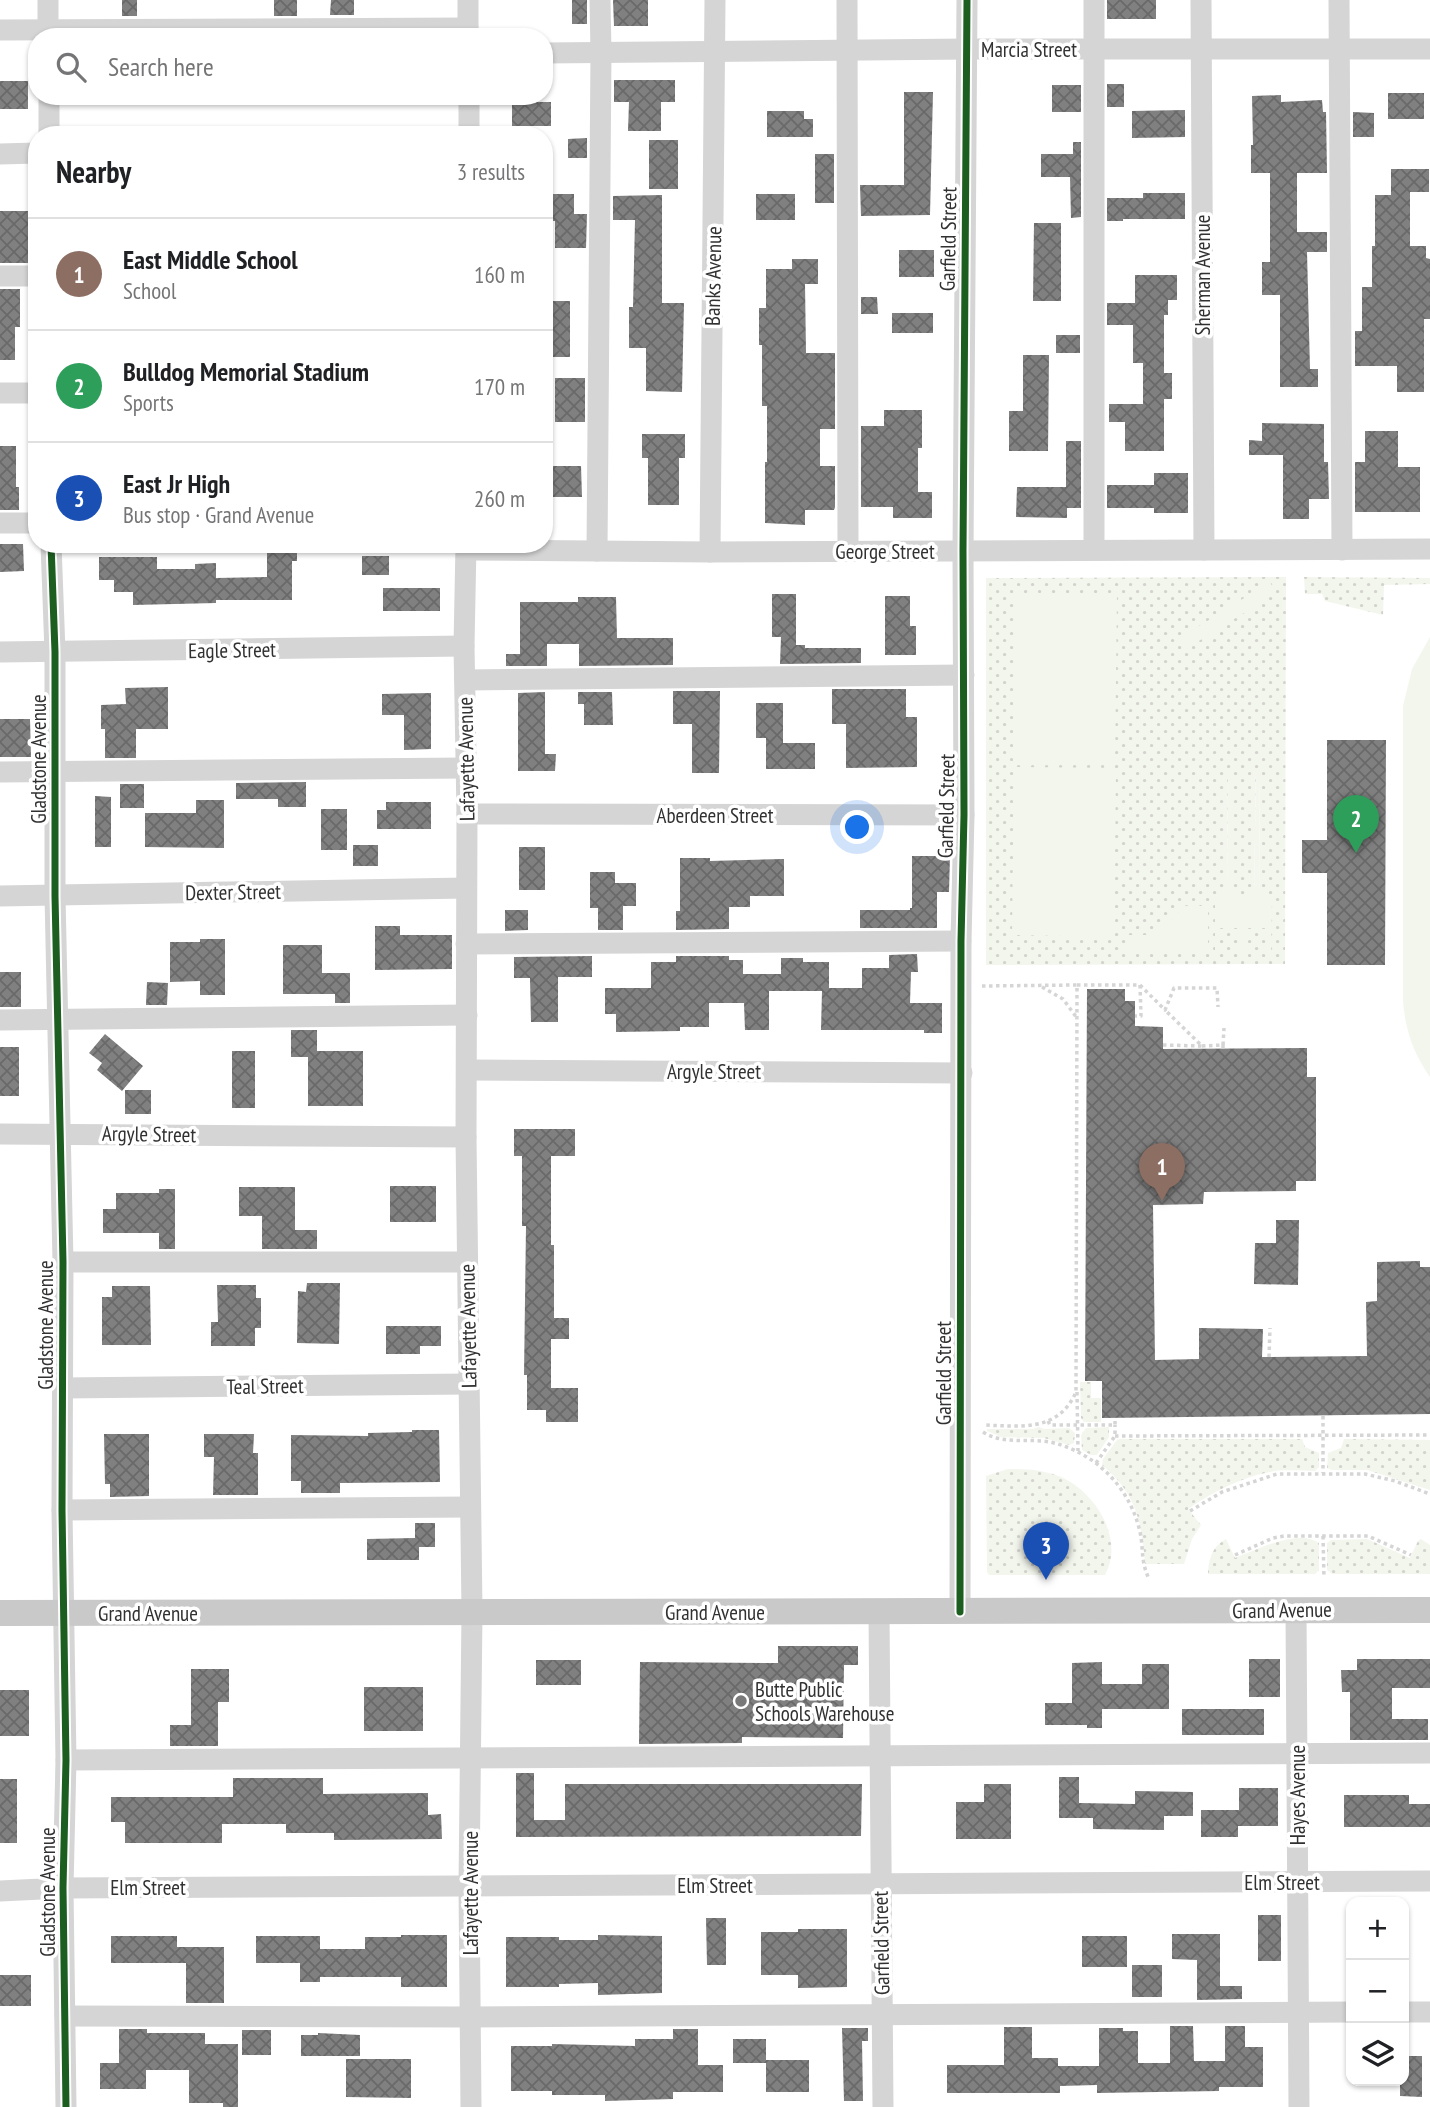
<!DOCTYPE html>
<html lang="en">
<head>
<meta charset="utf-8">
<style>
	:root { --surface:#fff; --page:#f6f6f6; --text:#202124; --muted:#757577; --line:#e0e0e0; --accent:#7c3aed }
	body { margin:0; font-family:"PT Sans Narrow",sans-serif; background:var(--page); color:var(--text) }
	.controls { position:absolute; right:21px; bottom:21px; display:grid; overflow:hidden; border-radius:14px; box-shadow:0 2px 5px #0004 }
	.controls button { width:63px; height:63px; display:grid; place-items:center; padding:0; border:0; border-bottom:2px solid var(--line); background:var(--surface); color:var(--text); font:35px sans-serif }
	.you { position:absolute; left:858px; top:828px; width:24px; height:24px; margin:-18px; border:5px solid #fff; border-radius:50%; background:#1a73e8; box-shadow:0 0 0 10px #1a73e833 }
	.badge { display:grid; place-items:center; width:46px; height:46px; border-radius:50%; background:var(--accent); color:#fff; font-size:23px; font-weight:700 }
	.pin { position:absolute; translate:-50% -58px; filter:drop-shadow(0 2px 4px #0008) }
	.pin::after { content:''; position:absolute; top:37px; width:24px; height:21px; background:inherit; clip-path:polygon(0 0,100% 0,50% 100%) }
	.list { margin:0; padding:0; list-style:none }
	h2 { display:flex; justify-content:space-between; align-items:center; height:91px; margin:0; padding:0 28px; font-size:30px }
	h2 small { font-size:23px; font-weight:400; color:var(--muted) }
	.list li { display:grid; grid-template-columns:46px 1fr auto; gap:21px; align-items:center; box-sizing:border-box; height:112px; padding:0 28px; border-top:2px solid var(--line) }
	.list b { display:block; font-size:26px; white-space:nowrap }
	.list p { margin:0; font-size:23px; white-space:nowrap; color:var(--muted) }
	.list em { font-size:23px; font-style:normal; color:var(--muted) }
	.icon { flex:none; width:38px; height:38px; fill:none; stroke:currentColor; stroke-width:2; stroke-linecap:round; stroke-linejoin:round }
	.map { position:relative; flex:none; width:1430px; height:2107px; overflow:hidden }
	.search { position:absolute; background:var(--surface); box-shadow:0 2px 5px #0004; left:28px; top:28px; width:525px; height:77px; display:flex; align-items:center; gap:18px; box-sizing:border-box; padding:0 24px; border-radius:28px; color:var(--muted); font-size:26px }
	.panel { position:absolute; background:var(--surface); box-shadow:0 2px 5px #0004; left:28px; top:126px; width:525px; height:427px; border-radius:28px }
	.map>svg:first-child { display:block }
	.grass { fill:url(#grass-dots); fill-rule:evenodd }
	.pitch { fill:#f3f6ed }
	.building { fill:url(#building-cross-hatch) }
	.lines { fill:none; stroke-linecap:round; stroke-linejoin:round }
	.path { stroke:#d5d5d5; stroke-width:3.5; stroke-dasharray:3.5 3.5; stroke-linecap:butt }
	.minor { stroke:#d5d5d5; stroke-width:21 }
	.major { stroke:#c9c9c9; stroke-width:26 }
	.cycleway-casing { stroke:#fff; stroke-width:11 }
	.cycleway { stroke:#1b5e20; stroke-width:7 }
	.poi-dot { fill:#797979; stroke:#fff; stroke-width:2.5 }
	.labels { text-anchor:middle; dominant-baseline:central; stroke-width:7; stroke-linejoin:round; paint-order:stroke }
	.street-label { font-size:21px; fill:#313131; stroke:#fff }
	.poi-label { font-size:21px; fill:#313131; stroke:#fff; text-anchor:start }
</style>
</head>
<body>
<div class="map">
<svg width="1430" height="2107" viewBox="0 0 1430 2107">
	<defs>
		<pattern id="grass-dots" width="8" height="8" patternUnits="userSpaceOnUse" patternTransform="scale(1.75)"><rect width="8" height="8" fill="#f3f6ed"/><path d="M2 2h.1M6 6h.1" fill="none" stroke="#d1d3cc" stroke-width="1.8" stroke-linecap="round"/></pattern>
		<pattern id="building-cross-hatch" width="8" height="8" patternUnits="userSpaceOnUse" patternTransform="scale(1.75)"><rect width="8" height="8" fill="#808080"/><path d="M0 0l8 8M0 8l8-8" fill="none" stroke="#696969"/></pattern>
	</defs>
	<rect width="100%" height="100%" fill="#fff"/>
	<!-- grass -->
	<g class="grass">
		<path d="M1286,577l-1,387 -299,1v-387zM1228,769h4l-1,127 23,1 2,-127h4l-1,127h13l-6,60v-29h-19v29h-9v-29h-19l-4,-31h12z"/>
		<path d="M1304,577l126,1v6l-46,1 -1,30 -58,-14 -3,-7h-17z"/>
		<path d="M1080,1382h11v16h10v24h-17l-3,-4z"/>
		<path d="M1039,1427l5,2 25,-1 6,5 -1,10 -5,2 -25,-7 -43,-1 -14,-6v-2h46z"/>
		<path d="M1109,1427v10l-12,18h-6l-9,-5 -1,-15 5,-7z"/>
		<path d="M1120,1439h182l3,8 14,6v14l-4,4c-15,0 -31,-2 -45,1 -28,5 -58,20 -82,37l13,16 -9,14 -8,25h-39c-3,-42 -9,-71 -43,-99l1,-6 14,-19z"/>
		<path d="M1344,1439l86,1v50l-63,-20h-35l-5,-2 1,-15 13,-5z"/>
		<path d="M1008,1469c18,0 36,1 53,8 34,15 64,62 44,98h-116l-2,-3 -1,-96z"/>
		<path d="M1226,1539l9,19c21,-8 64,-30 84,-15v27l-4,4h-107c1,-16 4,-27 18,-35z"/>
		<path d="M1367,1539l43,19 8,-17 3,-2 9,6v29h-98l-5,-4v-27l4,-3z"/>
	</g>
	<!-- pitch -->
	<g class="pitch">
		<path d="M1270,582l6,11 -90,56 -6,-11z"/>
		<path d="M1015,593l102,1 -2,169 -102,-1z"/>
		<path d="M1430,637v440c-17,-24 -25,-48 -27,-77v-294l9,-37z"/>
		<path d="M1014,767l102,1 -2,169 -102,-2z"/>
		<path d="M1228,769h4v127h22l2,-127h4l-1,127 13,1 -1,60h-5v-29h-19v29h-9v-29h-18l-1,29h-4v-60l12,-1z"/>
		<path d="M1185,906h23v47h-81v-18h28z"/>
	</g>
	<!-- building -->
	<g class="building">
		<rect x="122" y="0" width="15" height="16"/>
		<rect x="274" y="0" width="23" height="16"/>
		<path d="M331,0h23v15h-24z"/>
		<rect x="572" y="0" width="15" height="24"/>
		<path d="M613,0h35v26h-34z"/>
		<rect x="1107" y="0" width="49" height="19"/>
		<path d="M614,80h61v22h-14v29h-33l1,-29h-15z"/>
		<rect x="0" y="81" width="28" height="28"/>
		<rect x="1107" y="84" width="17" height="23"/>
		<rect x="1052" y="85" width="29" height="27"/>
		<path d="M904,92h29l-3,123 -69,1 -1,-31h44z"/>
		<rect x="1388" y="93" width="36" height="26"/>
		<path d="M1281,95v7l41,-2 1,12h3l1,61h-30v59h30v20h-20l3,117h8v18h-38v-92h-18v-33h8v-89h-19v-28h2l-1,-49z"/>
		<rect x="512" y="102" width="39" height="24"/>
		<path d="M1185,110v27l-53,1v-27z"/>
		<path d="M767,111h37v8h9v18h-46z"/>
		<path d="M1353,112l21,1v24h-21z"/>
		<path d="M587,138v20h-19v-19z"/>
		<rect x="649" y="140" width="29" height="49"/>
		<path d="M1073,142h8v75l-10,1 -1,-41h-29v-23h32z"/>
		<rect x="815" y="154" width="19" height="49"/>
		<path d="M1391,169h38v23h-19v54h16v12l4,1v60h-6v73h-27v-26h-42v-35h7v-44h10v-41h3v-51h16z"/>
		<path d="M1143,193h42v26h-62v2h-16v-23h36z"/>
		<path d="M544,194h30v20h13l-1,34h-31v-27h-11z"/>
		<rect x="756" y="194" width="39" height="26"/>
		<path d="M662,195v108h22l-2,89 -36,-1v-43h-17v-41h4l2,-87h-22v-24z"/>
		<path d="M0,211h29l-1,52h-28z"/>
		<path d="M1034,223h27v78h-28z"/>
		<rect x="899" y="250" width="35" height="27"/>
		<path d="M792,259h26v25h-13l1,69h29v76h-15v37h15v41l-1,3h-29v15l-40,-2v-61h2v-56h-5v-61h-3v-37h7v-39h26z"/>
		<path d="M1135,275h42v25h-9v15h-4v58h8v26h-8v52h-39v-29h-16v-18h34v-41h-10v-38h-26v-22h28z"/>
		<path d="M0,289h20v38h-5v33h-15z"/>
		<path d="M861,297h16l1,17h-17z"/>
		<rect x="545" y="301" width="25" height="56"/>
		<rect x="892" y="313" width="41" height="20"/>
		<rect x="1056" y="335" width="24" height="18"/>
		<path d="M1023,355h26l-1,96h-39v-40h14z"/>
		<rect x="555" y="378" width="30" height="44"/>
		<path d="M884,410h38v38h-4v44h14v26h-39v-11h-32v-81h23z"/>
		<path d="M1262,423l62,1v38h4l1,37h-20v20h-26v-64h-34v-15l13,1z"/>
		<path d="M1365,431h33v36h22v45h-65v-50h10z"/>
		<path d="M642,434h43v24h-6v47h-31v-47h-6z"/>
		<path d="M1066,441h15v67h-14v10l-51,-1 1,-30h49z"/>
		<path d="M0,446h16v41h3v23h-19z"/>
		<path d="M544,466h37l1,31h-38z"/>
		<path d="M1154,473h34v40h-34v-5h-47v-23h47z"/>
		<path d="M0,544h23l1,27 -24,1z"/>
		<path d="M267,544h30v17h-5v39h-76v3l-83,2v-13h-19v-12h-15v-23h58v12h38v-5l21,-1v15l51,-1z"/>
		<rect x="362" y="556" width="27" height="19"/>
		<rect x="383" y="588" width="57" height="23"/>
		<path d="M772,594h24v51h9v3h56v15l-81,1 1,-27h-9z"/>
		<path d="M885,596h25v30h6v29h-31z"/>
		<path d="M578,597h38l1,41h56v27l-94,1v-22h-32v22h-41v-12h14v-52h58z"/>
		<path d="M168,687v42h-32v29h-31v-29h-4v-24l25,-1 -1,-16z"/>
		<path d="M832,689h74v28h11v50l-71,1v-44h-14z"/>
		<path d="M673,691h47l-1,82h-27v-49h-19z"/>
		<path d="M545,692v62h11l-1,17h-37v-78z"/>
		<path d="M578,692h34l1,33h-29v-21h-6z"/>
		<path d="M431,693v56l-27,1v-35h-22v-21z"/>
		<path d="M756,703h27v40h32v26h-49v-31h-10z"/>
		<path d="M0,719h30l1,38h-31z"/>
		<path d="M1327,740h59l-1,225h-58v-92h-25v-33h25z"/>
		<path d="M306,782v25h-28v-8h-42v-16z"/>
		<rect x="120" y="784" width="24" height="24"/>
		<path d="M95,796l16,1v50h-16z"/>
		<path d="M196,800h28v48l-79,-1v-34h51z"/>
		<path d="M386,802h45v27h-54v-19h9z"/>
		<rect x="321" y="809" width="26" height="41"/>
		<rect x="353" y="845" width="25" height="21"/>
		<rect x="519" y="847" width="26" height="43"/>
		<path d="M912,856h38l-1,36h-12v36h-77v-18h50v-2h2z"/>
		<path d="M680,858h30v3l74,-2v37h-34v11h-21v22l-53,1v-19h4z"/>
		<path d="M590,872h25v11h21v23h-13v24h-25v-22h-8z"/>
		<path d="M505,910h23v20l-23,1z"/>
		<path d="M375,926h25v9h52v34l-77,1z"/>
		<path d="M200,939h25v56h-25v-14l-30,1v-40h30z"/>
		<path d="M283,945h39v28h28v30h-15v-9h-52z"/>
		<path d="M917,954l1,18h-7l-1,31h32v30h-18v-3h-103l1,-39h-53v39h-24l-1,-27h-35v24h-29v4l-64,1v-18h-11v-26h46v-26h25v-6h53v4h14v14h38v-16h22v4h26v26h33v-20h27v-13z"/>
		<path d="M592,956v21h-34v45h-27l-1,-44h-16v-21z"/>
		<rect x="0" y="972" width="21" height="35"/>
		<path d="M147,982l21,1 -1,22h-21z"/>
		<path d="M1087,989h38v12h10v25l28,1v22l144,-1v29h9v104h-20v10l-92,1 -1,12 -50,1 2,155 44,-1v-31l64,1 -1,28 105,-1 -1,-54 11,-1v-39l43,-1v6h10v147l-328,4v-37h-17z"/>
		<path d="M291,1030h26v21h46v55h-55v-49h-17z"/>
		<path d="M105,1034l38,32 -21,25 -25,-21 5,-7 -13,-10z"/>
		<rect x="0" y="1047" width="19" height="49"/>
		<rect x="232" y="1051" width="23" height="57"/>
		<rect x="125" y="1090" width="26" height="24"/>
		<path d="M514,1129h61v27h-24v89h3v73h15v21h-18v49h27v34h-32v-12h-19v-35h-3l2,-149h-4v-70h-8z"/>
		<rect x="390" y="1186" width="46" height="36"/>
		<path d="M239,1187h56v43h22v19h-55v-33h-23z"/>
		<path d="M159,1189h16v60h-16v-16h-56v-24h13v-16h43z"/>
		<path d="M1276,1220h23l-1,65 -44,-1 1,-41h21z"/>
		<path d="M307,1283h33l-1,61 -42,-1 1,-52 8,1z"/>
		<path d="M217,1285h39v13h5v30h-6v18h-44v-24h7z"/>
		<path d="M112,1286h38l1,59h-49v-48h10z"/>
		<path d="M386,1326h55v20h-21v8h-34z"/>
		<path d="M412,1430h27l1,52 -100,1v10h-39v-12h-10v-46l77,1v-3l44,-1z"/>
		<path d="M104,1434h45v62l-39,1v-13h-5z"/>
		<path d="M204,1434h50l-1,19h5v42h-45l1,-38h-10z"/>
		<path d="M415,1523h20v24h-16v13h-52v-21l48,-1z"/>
		<path d="M778,1646h80v19h-14l-1,73 -101,-1v6l-103,1 1,-82 138,1z"/>
		<rect x="1249" y="1659" width="31" height="38"/>
		<path d="M1357,1659h73v29h-38v31h36v21h-78v-48h-8l-1,-22h16z"/>
		<rect x="536" y="1660" width="45" height="25"/>
		<path d="M1102,1662v22h40v-20h27v45h-67v19h-15v-3h-42v-22h27v-40z"/>
		<path d="M191,1669h38v33h-11v44h-48v-21h21z"/>
		<rect x="364" y="1687" width="59" height="44"/>
		<rect x="0" y="1690" width="29" height="46"/>
		<rect x="1182" y="1709" width="82" height="26"/>
		<path d="M516,1773h18v47h31v-36h297l-1,52 -345,1z"/>
		<path d="M1059,1777h20v26l56,1v-13l58,1v24h-29v14l-71,-1v-11h-34z"/>
		<path d="M233,1778h90v16l105,-1v22l13,-1 1,25 -108,1v-7h-48v-9h-64v19h-97v-21h-14v-25h122z"/>
		<rect x="0" y="1779" width="17" height="64"/>
		<path d="M984,1784h27v55h-55v-37h28z"/>
		<path d="M1239,1788h39v38h-40v11h-37v-27h38z"/>
		<path d="M1344,1795h65v9h21v23h-86z"/>
		<rect x="1258" y="1915" width="23" height="46"/>
		<path d="M706,1918h20v47h-19z"/>
		<path d="M798,1929h49v58l-49,1v-13h-37v-43h37z"/>
		<path d="M1172,1934h48v52h22v13l-45,1v-40l-25,-1z"/>
		<path d="M401,1935h46v52h-46v-10h-81v5h-20v-19h-44v-27h64v13h45v-12h36z"/>
		<path d="M598,1935l64,1v57l-64,2v-12l-39,1v3h-53v-50h53v3h39z"/>
		<path d="M111,1936h66v11h47v56h-38v-40h-75z"/>
		<rect x="1082" y="1936" width="45" height="31"/>
		<rect x="1132" y="1965" width="30" height="32"/>
		<rect x="0" y="1975" width="31" height="31"/>
		<path d="M1170,2026h23l1,35h31v-35h20v21h18v40h-44v4l-122,2v-8l-37,1v7h-113v-28h57v-38h28v31h26v8h41v-38h24v3h15v32h32z"/>
		<path d="M842,2028h26v13h-6l1,60h-19z"/>
		<path d="M119,2029h28v4h58v11h33v63h-15v-4h-34v-33h-43v19h-46v-26h19z"/>
		<path d="M673,2029h25v36h25v27h-50v7l-68,2v-6h-53v-4h-41v-45h41v-2l83,2v-7h38z"/>
		<rect x="242" y="2030" width="29" height="25"/>
		<path d="M318,2033l42,2v21h-59v-21h17z"/>
		<path d="M733,2039h33v21h43v32h-43v-29h-33z"/>
		<path d="M1404,2056h18v41l-22,-1v-15h4z"/>
		<path d="M346,2059h65v39l-65,-1z"/>
	</g>
	<g class="lines">
		<!-- path -->
		<g class="path">
			<path d="M1077,985h63l1,31h-6"/>
			<path d="M1140,985l25,25 9,-22h43l1,19"/>
			<path d="M982,986l95,-1 -1,407c-18,41 -57,34 -93,33"/>
			<path d="M1042,987l21,12 14,19"/>
			<path d="M1163,1045l39,1 -37,-36"/>
			<path d="M1223,1045l1,-17"/>
			<path d="M1202,1046l21,-1v4"/>
			<path d="M1269,1357l1,-29"/>
			<path d="M1077,1392l1,59"/>
			<path d="M1323,1416v57"/>
			<path d="M1048,1421l2,4h65v-7"/>
			<path d="M983,1432c20,13 45,6 67,10 45,10 80,45 90,90 4,19 0,27 9,47"/>
			<path d="M1115,1436l315,-1"/>
			<path d="M1096,1463l19,-27v-11"/>
			<path d="M1190,1511l32,-19 55,-18h88l30,7 35,13"/>
			<path d="M1323,1536l1,42"/>
			<path d="M1235,1555l38,-17 11,-2h84l43,19"/>
		</g>
		<!-- minor -->
		<g class="minor">
			<path d="M48,0v37"/>
			<path d="M468,0v37"/>
			<path d="M847,0l1,551"/>
			<path d="M1094,0v550"/>
			<path d="M1201,0l3,550"/>
			<path d="M1339,0l3,550"/>
			<path d="M0,30l468,-2"/>
			<path d="M544,53l424,-4h462"/>
			<path d="M49,96v39"/>
			<path d="M469,96v39"/>
			<path d="M0,154l37,-1"/>
			<path d="M0,276h37"/>
			<path d="M0,393h37"/>
			<path d="M0,523h37"/>
			<path d="M51,544l4,108v244l8,366 -1,248 4,250 -3,128 3,219"/>
			<path d="M466,544l-2,102 3,168 -1,323 6,475 -3,274 2,221"/>
			<path d="M466,550l244,2 720,-3"/>
			<path d="M597,551l4,-499 -1,-52"/>
			<path d="M710,552l5,-552"/>
			<path d="M0,652l464,-6"/>
			<path d="M465,680l499,-5"/>
			<path d="M0,772l466,-4"/>
			<path d="M467,814l497,1"/>
			<path d="M0,896l466,-8"/>
			<path d="M466,944l495,-3"/>
			<path d="M0,1020l467,-5"/>
			<path d="M467,1070l495,3"/>
			<path d="M0,1134l466,3"/>
			<path d="M63,1262h404"/>
			<path d="M62,1388l407,-4"/>
			<path d="M62,1510l408,-3"/>
			<path d="M1296,1609l3,498"/>
			<path d="M879,1612l4,495"/>
			<path d="M960,1612l1,-671 3,-126 -1,-264 4,-551"/>
			<path d="M66,1760l1364,-7"/>
			<path d="M0,1891l63,-3 1367,-7"/>
			<path d="M1404,2012h26"/>
			<path d="M65,2016l405,1 881,-5"/>
		</g>
		<!-- major -->
		<path class="major" d="M0,1613l1430,-3"/>
		<defs>
			<g id="cycleway">
				<path d="M51,544l4,108v244l8,366 -1,248 4,250 -3,128 3,219"/>
				<path d="M960,1612l1,-671 3,-126 -1,-264 4,-551"/>
			</g>
		</defs>
		<!-- cycleway casing -->
		<use href="#cycleway" class="cycleway-casing"/>
		<!-- cycleway -->
		<use href="#cycleway" class="cycleway"/>
	</g>
	<!-- markers -->
	<circle class="poi-dot" cx="741" cy="1701" r="7"/>
	<g class="labels">
		<!-- street labels -->
		<g class="street-label">
			<text x="1029" y="49">Marcia Street</text>
			<text transform="translate(948 239) rotate(-89)">Garfield Street</text>
			<text transform="translate(1202 275) rotate(-90)">Sherman Avenue</text>
			<text transform="translate(713 276) rotate(-89)">Banks Avenue</text>
			<text x="885" y="551">George Street</text>
			<text transform="translate(232 650) rotate(-1)">Eagle Street</text>
			<text transform="translate(38 759) rotate(-90)">Gladstone Avenue</text>
			<text transform="translate(466 759) rotate(-91)">Lafayette Avenue</text>
			<text transform="translate(946 806) rotate(-89)">Garfield Street</text>
			<text x="715" y="815">Aberdeen Street</text>
			<text transform="translate(233 892) rotate(-1)">Dexter Street</text>
			<text x="714" y="1071">Argyle Street</text>
			<text transform="translate(149 1134) rotate(1)">Argyle Street</text>
			<text transform="translate(45 1325) rotate(-90)">Gladstone Avenue</text>
			<text transform="translate(468 1326) rotate(-91)">Lafayette Avenue</text>
			<text transform="translate(943 1373) rotate(-90)">Garfield Street</text>
			<text transform="translate(265 1386) rotate(-1)">Teal Street</text>
			<text transform="translate(1282 1610) rotate(-1)">Grand Avenue</text>
			<text x="715" y="1612">Grand Avenue</text>
			<text x="148" y="1613">Grand Avenue</text>
			<text transform="translate(1297 1795) rotate(-90)">Hayes Avenue</text>
			<text x="1282" y="1882">Elm Street</text>
			<text x="715" y="1885">Elm Street</text>
			<text x="148" y="1887">Elm Street</text>
			<text transform="translate(47 1892) rotate(-90)">Gladstone Avenue</text>
			<text transform="translate(470 1893) rotate(-90)">Lafayette Avenue</text>
			<text transform="translate(881 1943) rotate(-91)">Garfield Street</text>
		</g>
		<!-- poi labels -->
		<g class="poi-label">
			<text x="755" y="1689">Butte Public<tspan x="755" dy="24">Schools Warehouse</tspan></text>
		</g>
	</g>
</svg>
<div class="controls">
<button>+</button>
<button>−</button>
<button><svg class="icon" aria-label="layers" viewBox="0 0 24 24"><path d="M12 4l9 5-9 5-9-5zM3 14l9 5 9-5"/></svg></button>
</div>
<div class="you"></div>
<div class="pin badge" style="left:1162px;top:1201px;background:#8d6e63">1</div>
<div class="pin badge" style="left:1356px;top:853px;background:#2e9e5b">2</div>
<div class="pin badge" style="left:1046px;top:1580px;background:#1a4fb4">3</div>
<div class="search"><svg class="icon" aria-label="search" viewBox="0 0 24 24"><circle cx="10" cy="10" r="6"/><path d="M15 15l6 6"/></svg>Search here</div>
<section class="panel">
<h2>Nearby<small>3 results</small></h2>
<ul class="list">
<li><span class="badge" style="background:#8d6e63">1</span><div><b>East Middle School</b><p>School</p></div><em>160 m</em></li>
<li><span class="badge" style="background:#2e9e5b">2</span><div><b>Bulldog Memorial Stadium</b><p>Sports</p></div><em>170 m</em></li>
<li><span class="badge" style="background:#1a4fb4">3</span><div><b>East Jr High</b><p>Bus stop · Grand Avenue</p></div><em>260 m</em></li>
</ul>
</section>
</div>
</body>
</html>
